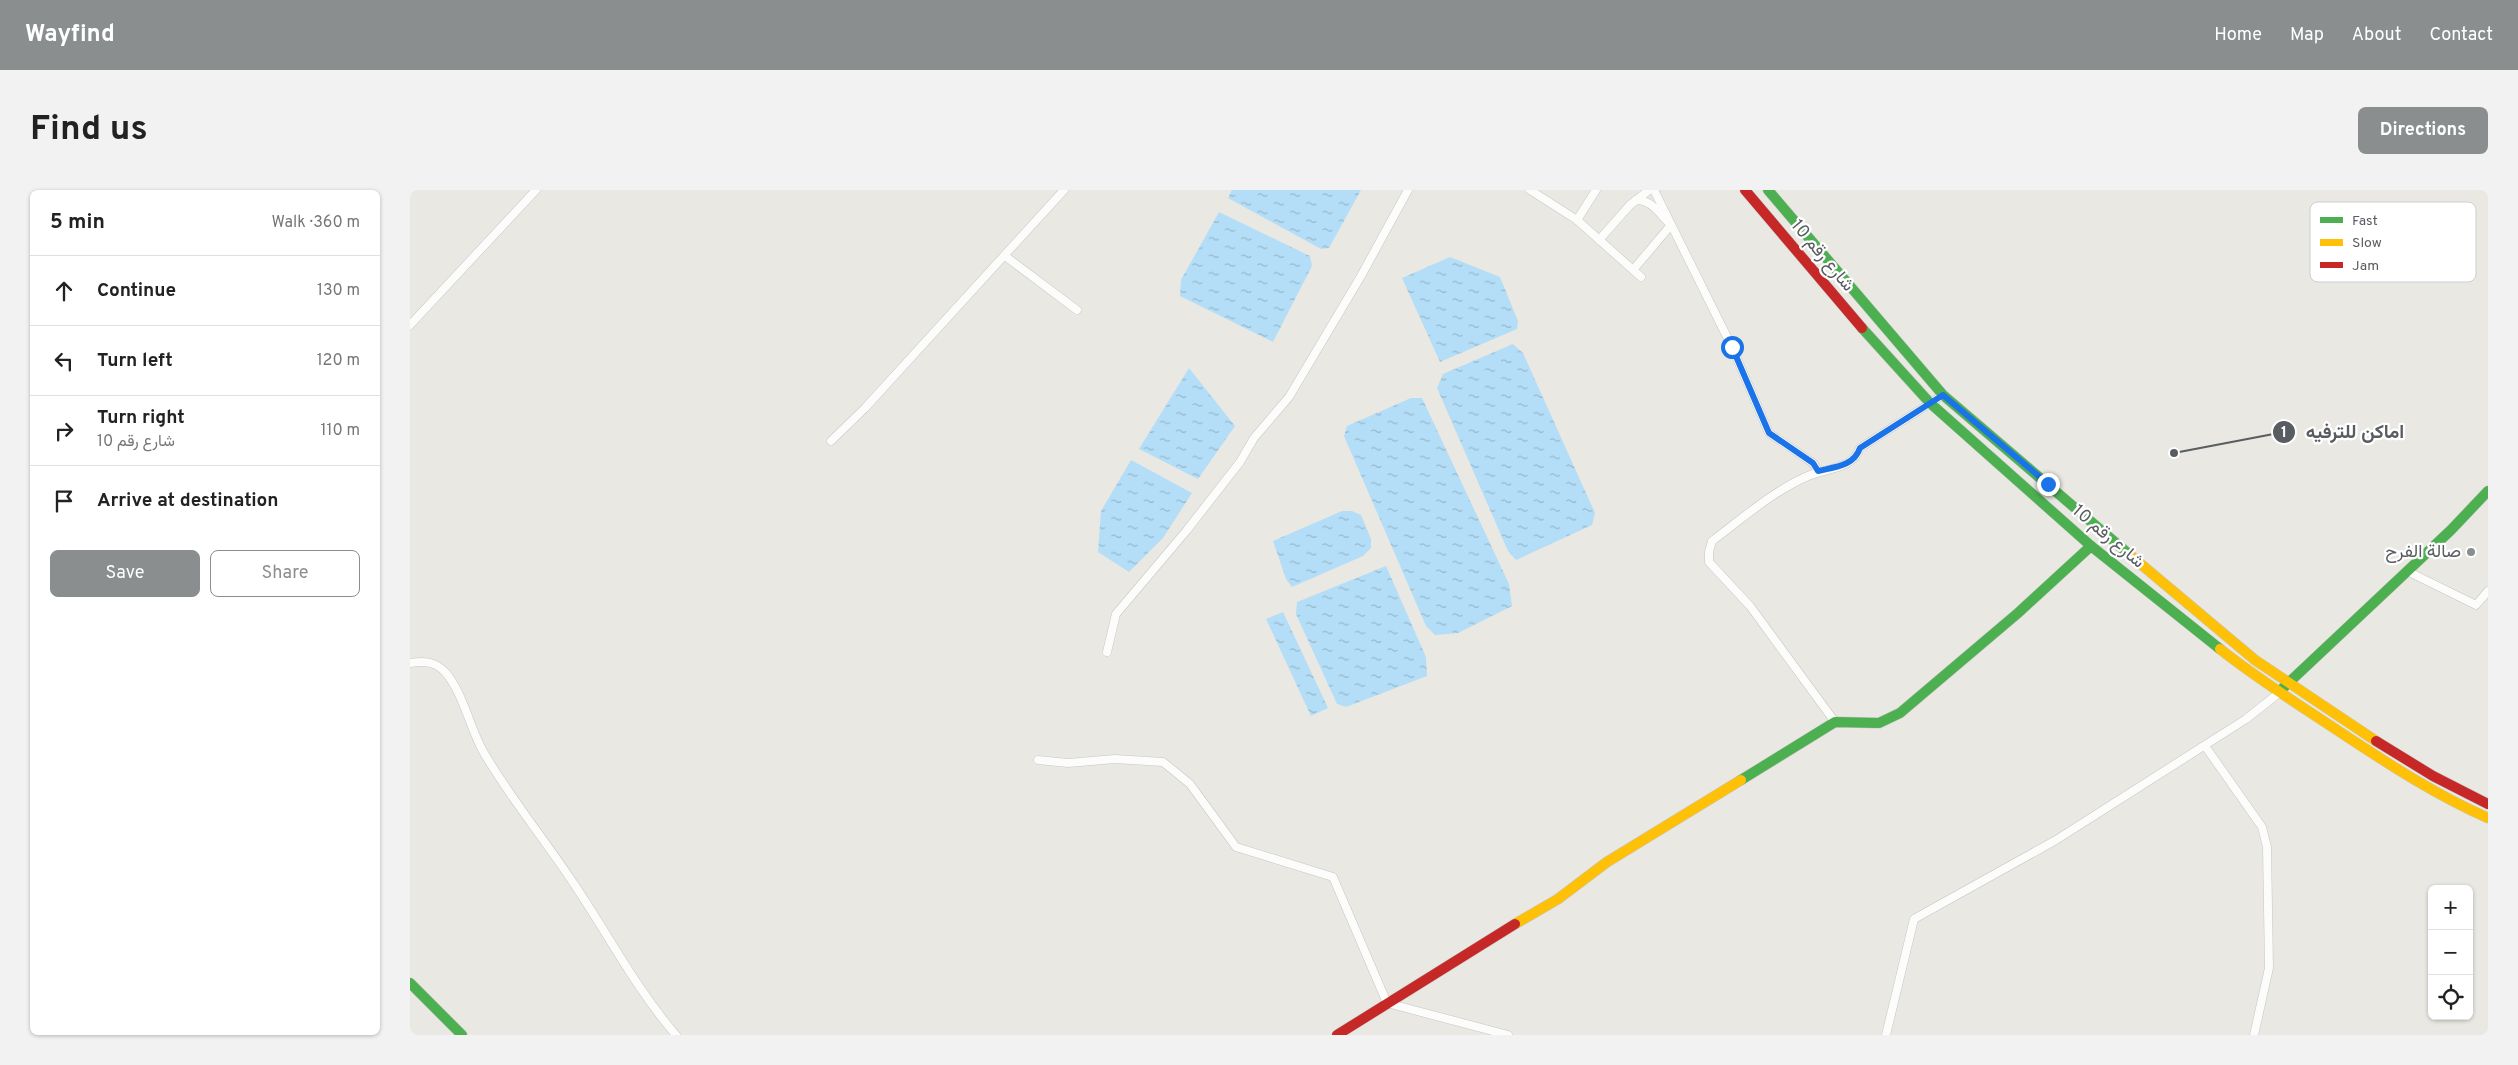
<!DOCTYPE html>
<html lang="en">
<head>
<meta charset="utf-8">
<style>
	:root { --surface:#fff; --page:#f2f2f2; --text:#222; --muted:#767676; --line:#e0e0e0; --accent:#8b8e8e }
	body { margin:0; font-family:Overpass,Vazirmatn,sans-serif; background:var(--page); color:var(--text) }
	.controls { position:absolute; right:15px; bottom:15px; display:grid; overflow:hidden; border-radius:8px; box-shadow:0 1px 4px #0004 }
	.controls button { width:45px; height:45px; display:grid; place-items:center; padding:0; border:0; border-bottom:1px solid var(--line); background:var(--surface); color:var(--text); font:25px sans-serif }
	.stop { position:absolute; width:15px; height:15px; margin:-11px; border:4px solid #1a73e8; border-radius:50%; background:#fff }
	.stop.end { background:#1a73e8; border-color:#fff; box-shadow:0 1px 5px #0008 }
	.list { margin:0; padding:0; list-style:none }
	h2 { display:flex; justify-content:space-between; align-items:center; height:65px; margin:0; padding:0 20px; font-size:21px }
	h2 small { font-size:16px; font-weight:400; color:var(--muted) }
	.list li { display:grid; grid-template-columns:32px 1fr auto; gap:15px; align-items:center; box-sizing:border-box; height:70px; padding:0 20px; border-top:1px solid var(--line) }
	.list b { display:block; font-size:19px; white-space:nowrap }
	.list p { margin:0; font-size:16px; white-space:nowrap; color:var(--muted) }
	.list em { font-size:16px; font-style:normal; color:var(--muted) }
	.actions { display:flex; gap:10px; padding:15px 20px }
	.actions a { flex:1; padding:11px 0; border:1px solid var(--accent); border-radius:8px; text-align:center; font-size:18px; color:var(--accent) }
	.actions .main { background:var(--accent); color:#fff }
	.icon { flex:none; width:28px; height:28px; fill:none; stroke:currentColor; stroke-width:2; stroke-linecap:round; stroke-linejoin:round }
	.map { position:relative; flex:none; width:2078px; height:845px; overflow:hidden; border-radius:8px }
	header { display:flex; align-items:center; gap:30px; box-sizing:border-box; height:70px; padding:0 25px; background:var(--accent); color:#fff }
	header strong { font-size:24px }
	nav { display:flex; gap:28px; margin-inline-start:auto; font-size:18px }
	.intro { display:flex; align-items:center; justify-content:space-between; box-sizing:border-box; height:120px; padding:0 30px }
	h1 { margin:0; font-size:35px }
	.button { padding:12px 22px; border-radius:8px; background:var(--accent); color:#fff; font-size:18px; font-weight:700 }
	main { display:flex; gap:30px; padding:0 30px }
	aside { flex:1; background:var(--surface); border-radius:8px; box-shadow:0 1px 4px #0004 }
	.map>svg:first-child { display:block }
	.water { fill:url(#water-ripples) }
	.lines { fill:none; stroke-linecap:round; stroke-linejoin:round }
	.street-casing { stroke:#c6c6c5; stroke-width:9 }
	.fast-casing { stroke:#c5c5c3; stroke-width:11 }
	.slow-casing { stroke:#c5c5c3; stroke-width:11 }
	.jam-casing { stroke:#c5c5c3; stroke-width:11 }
	.street { stroke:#fcfcfb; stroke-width:8 }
	.fast { stroke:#4caf50; stroke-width:10 }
	.slow { stroke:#ffc107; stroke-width:10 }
	.jam { stroke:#c62828; stroke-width:10 }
	.route { stroke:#1a73e8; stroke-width:6 }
	.poi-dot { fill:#8b8e8e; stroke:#fff; stroke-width:2 }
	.labels { text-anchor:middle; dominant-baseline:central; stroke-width:4.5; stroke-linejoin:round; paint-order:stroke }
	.street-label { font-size:18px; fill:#595d61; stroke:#fff }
	.poi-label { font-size:18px; fill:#595d61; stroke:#fff; text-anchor:end }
	.key { fill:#fff; stroke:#cdced0; stroke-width:1 }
	.key-label { font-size:14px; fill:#595d61 }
	.leader { fill:none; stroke:#595d61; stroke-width:2 }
	.callout-dot { fill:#595d61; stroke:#fff; stroke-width:2 }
	.mark-label { font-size:15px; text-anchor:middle; font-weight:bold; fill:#fff }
	.callout-label { font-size:19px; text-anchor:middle; font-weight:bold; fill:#595d61; stroke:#fff; stroke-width:4.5; stroke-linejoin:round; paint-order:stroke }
</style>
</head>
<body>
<header>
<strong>Wayfind</strong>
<nav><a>Home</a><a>Map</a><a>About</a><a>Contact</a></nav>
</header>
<div class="intro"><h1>Find us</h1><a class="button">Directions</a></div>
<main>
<aside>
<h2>5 min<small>Walk · 360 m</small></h2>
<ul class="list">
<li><svg class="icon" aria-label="ahead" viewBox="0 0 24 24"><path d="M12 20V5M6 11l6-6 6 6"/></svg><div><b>Continue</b></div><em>130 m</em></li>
<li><svg class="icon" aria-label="left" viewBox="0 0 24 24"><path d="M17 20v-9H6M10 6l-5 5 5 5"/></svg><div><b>Turn left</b></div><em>120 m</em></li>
<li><svg class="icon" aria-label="right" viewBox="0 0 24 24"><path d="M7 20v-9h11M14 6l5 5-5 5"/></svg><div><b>Turn right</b><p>شارع رقم 10</p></div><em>110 m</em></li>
<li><svg class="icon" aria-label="arrive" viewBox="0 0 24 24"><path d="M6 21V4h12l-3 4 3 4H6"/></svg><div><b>Arrive at destination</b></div></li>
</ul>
<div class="actions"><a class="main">Save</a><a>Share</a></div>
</aside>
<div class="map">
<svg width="2078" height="845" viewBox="0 0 2078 845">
	<defs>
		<pattern id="water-ripples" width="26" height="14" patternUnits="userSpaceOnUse" patternTransform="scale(1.25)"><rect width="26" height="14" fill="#b4def7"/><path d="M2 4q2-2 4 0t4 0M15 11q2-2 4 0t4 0" fill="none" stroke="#95b7cb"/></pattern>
	</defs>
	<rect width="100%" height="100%" fill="#e9e8e3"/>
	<!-- water -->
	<g class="water">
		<path d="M822,0h129l-32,58 -8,1 -93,-51z"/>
		<path d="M809,22l91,44 2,10 -39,76 -93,-46 1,-16z"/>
		<path d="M1040,67l50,20 18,44 -1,8 -77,33 -38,-84z"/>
		<path d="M1103,154l10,9 72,160 -3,12 -76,35 -8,-9 -71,-163 6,-14z"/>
		<path d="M779,178l46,58 -37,53 -59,-30z"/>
		<path d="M1001,208h11l87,186 3,22 -54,27 -23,2 -9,-9 -82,-190 3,-10z"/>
		<path d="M721,270l61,33 -29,45 -34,34 -31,-20 3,-41z"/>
		<path d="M932,321h10l9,4 10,24v9l-8,8 -71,31 -6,-8 -13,-38z"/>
		<path d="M976,376l40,91 1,19 -81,31 -9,-3 -41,-90 1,-12z"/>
		<path d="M873,422l45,96 -17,8 -45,-97z"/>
	</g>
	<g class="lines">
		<defs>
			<g id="street">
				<path d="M1120,0l47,30 64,57"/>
				<path d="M1244,0l78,157 37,86 44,30 5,8"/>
				<path d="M1167,30l19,-30"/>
				<path d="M1189,50l31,-35 19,-15"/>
				<path d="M595,66l72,54"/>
				<path d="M1223,80l38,-45c-11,-10 -18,-25 -35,-25"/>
				<path d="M0,135l126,-135"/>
				<path d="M421,251l34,-33 199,-218"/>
				<path d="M1997,381l69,34 12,-14"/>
				<path d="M697,462l9,-38 71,-84 53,-68 14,-24 35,-41 72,-121 47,-86"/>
				<path d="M0,473c13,-2 25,-2 35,9 18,20 25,57 39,81 27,46 61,87 90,131 34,50 62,105 102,151"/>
				<path d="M1425,532l-85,-116 -41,-44v-10l3,-11c31,-23 61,-50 96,-65 19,-8 45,-7 52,-28l83,-53"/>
				<path d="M1795,556l57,81 5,20 2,121 -15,67"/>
				<path d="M628,570l30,3 47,-4 48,3 27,22 46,63 97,30 54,126 121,32"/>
				<path d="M1476,845l28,-116 142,-79 190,-121 33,-26"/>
			</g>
			<g id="fast">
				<path d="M1358,0l175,205 187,160"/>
				<path d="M1452,138l68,75 161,143 129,103"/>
				<path d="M1873,498l168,-158 37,-39"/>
				<path d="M1331,590l94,-58 44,1 21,-10 118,-100 73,-67"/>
				<path d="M0,793l52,52"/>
			</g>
			<g id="slow">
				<path d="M1720,365l125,105 121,81"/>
				<path d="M1810,459c39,31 81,57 123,85 47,31 93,61 145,84"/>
				<path d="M1105,734l43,-25 49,-37 134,-82"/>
			</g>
			<g id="jam">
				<path d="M1335,0l117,138"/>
				<path d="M1966,551l57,35 55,28"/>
				<path d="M927,845l178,-111"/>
			</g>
		</defs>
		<!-- street casing -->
		<use href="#street" class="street-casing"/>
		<!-- fast casing -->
		<use href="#fast" class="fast-casing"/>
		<!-- slow casing -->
		<use href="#slow" class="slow-casing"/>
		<!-- jam casing -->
		<use href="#jam" class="jam-casing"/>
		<!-- street -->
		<use href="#street" class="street"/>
		<!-- fast -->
		<use href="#fast" class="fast"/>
		<!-- slow -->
		<use href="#slow" class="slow"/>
		<!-- jam -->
		<use href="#jam" class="jam"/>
	</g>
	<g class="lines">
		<!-- route -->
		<path class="route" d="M1322,157l37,86 44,30 5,8c17,-4 36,-5 42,-23l83,-53 105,89"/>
	</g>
	<!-- markers -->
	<circle class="poi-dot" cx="2061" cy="362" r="5"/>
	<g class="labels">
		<!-- street labels -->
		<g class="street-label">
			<text transform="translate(1412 66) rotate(50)">شارع رقم 10</text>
			<text transform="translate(1698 347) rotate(40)">شارع رقم 10</text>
		</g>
		<!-- poi labels -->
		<g class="poi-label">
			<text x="2051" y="362">صالة الفرح</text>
		</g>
	</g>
	<!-- legend -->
	<rect x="1900" y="12" width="166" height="80" rx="8" class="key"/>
	<rect x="1910" y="27" width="23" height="6" fill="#4caf50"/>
	<rect x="1910" y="49" width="23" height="7" fill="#ffc107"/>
	<rect x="1910" y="72" width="23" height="6" fill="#c62828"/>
	<g class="key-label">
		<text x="1942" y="35">Fast</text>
		<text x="1942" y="57">Slow</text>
		<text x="1942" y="80">Jam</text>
	</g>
	<!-- callouts -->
	<path class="leader" d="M1764 263L1874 242"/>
	<g class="callout-dot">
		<circle cx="1764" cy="263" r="5"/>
		<circle cx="1874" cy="242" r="12"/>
	</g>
	<g class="mark-label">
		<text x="1874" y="247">1</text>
	</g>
	<g class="callout-label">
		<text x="1945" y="248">اماكن للترفيه</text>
	</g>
</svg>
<div class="controls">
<button>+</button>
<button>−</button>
<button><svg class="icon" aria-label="locate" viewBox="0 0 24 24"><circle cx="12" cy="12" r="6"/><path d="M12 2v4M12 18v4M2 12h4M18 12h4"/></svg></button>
</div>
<div class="stop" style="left:1322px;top:157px"></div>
<div class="stop end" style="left:1638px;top:294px"></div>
</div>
</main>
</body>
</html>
